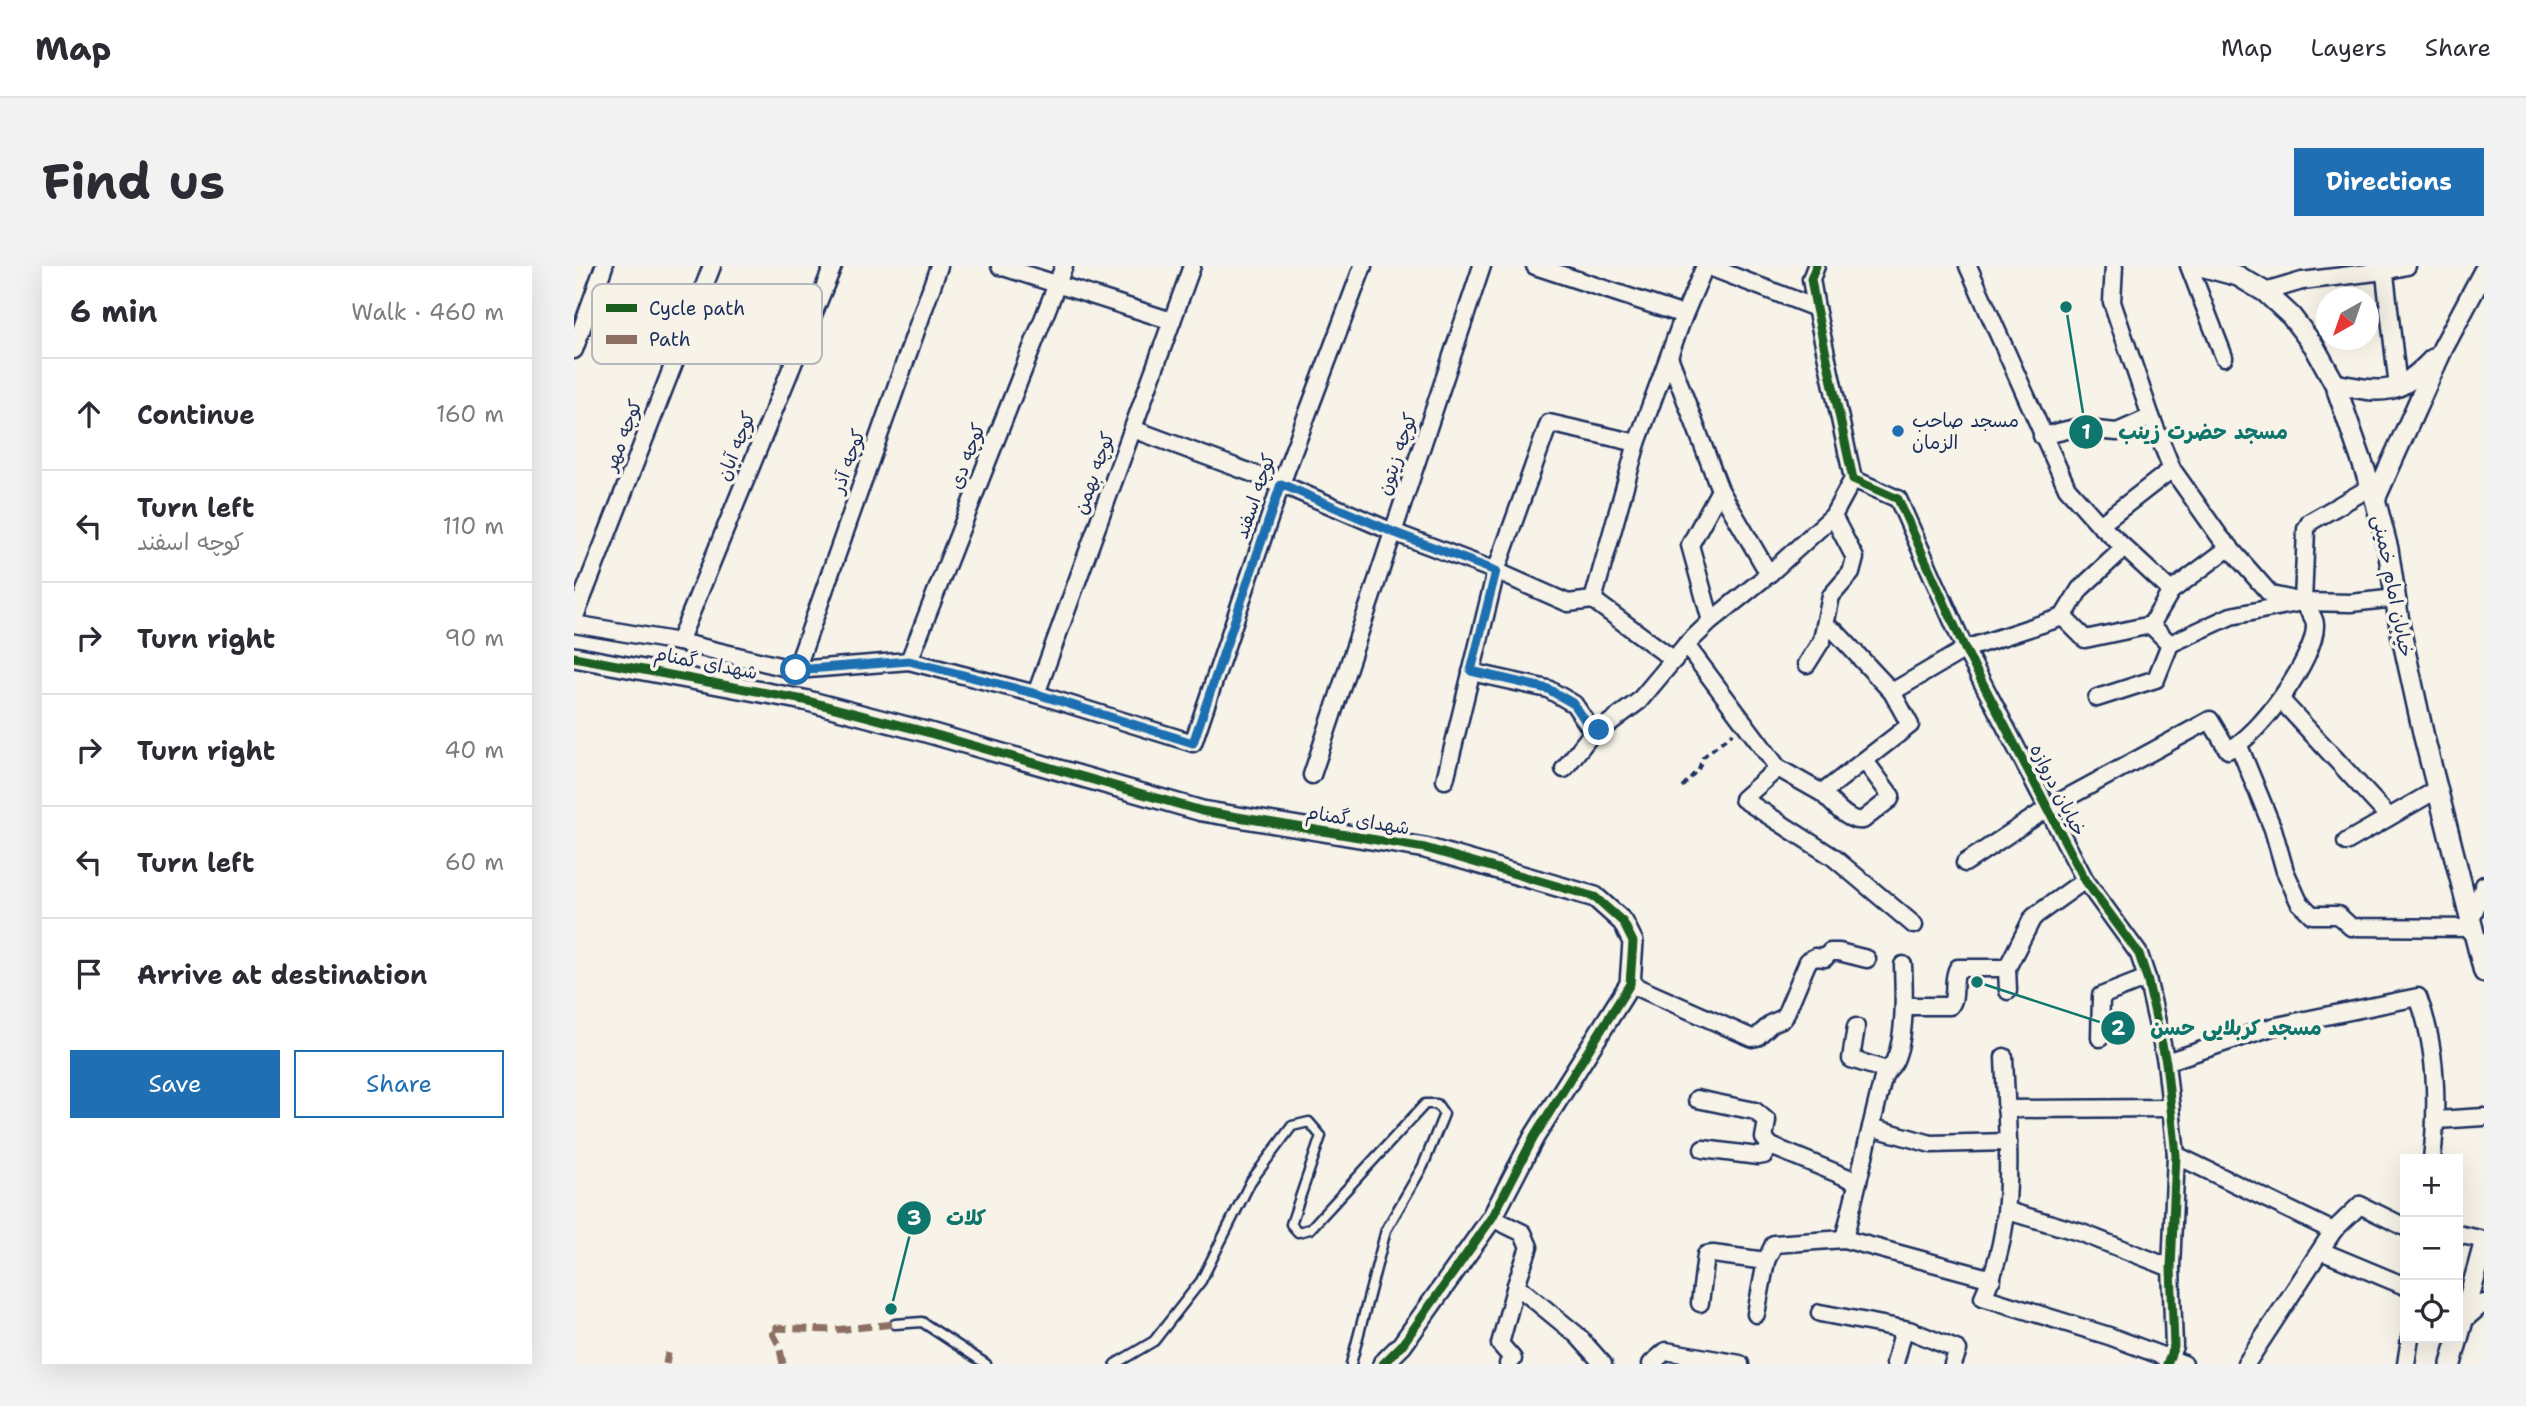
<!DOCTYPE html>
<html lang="en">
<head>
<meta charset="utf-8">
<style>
	:root { --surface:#fff; --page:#f2f2f3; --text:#2b2b33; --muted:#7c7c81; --line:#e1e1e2; --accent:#1f6fb2 }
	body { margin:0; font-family:"Shantell Sans","Playpen Sans Arabic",sans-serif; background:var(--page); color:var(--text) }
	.controls { position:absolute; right:21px; bottom:21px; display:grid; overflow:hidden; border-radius:0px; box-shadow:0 7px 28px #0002 }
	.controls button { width:63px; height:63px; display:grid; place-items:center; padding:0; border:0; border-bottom:2px solid var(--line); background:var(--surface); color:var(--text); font:35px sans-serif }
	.compass { position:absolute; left:1742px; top:21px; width:63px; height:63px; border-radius:50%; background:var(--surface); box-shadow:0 7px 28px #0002; rotate:220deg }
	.stop { position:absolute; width:21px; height:21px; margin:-16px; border:5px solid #1f6fb2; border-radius:50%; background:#fff }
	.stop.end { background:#1f6fb2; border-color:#fff; box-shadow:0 2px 7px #0008 }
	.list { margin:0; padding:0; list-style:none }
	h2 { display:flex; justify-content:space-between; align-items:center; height:91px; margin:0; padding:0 28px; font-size:30px }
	h2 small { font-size:23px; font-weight:400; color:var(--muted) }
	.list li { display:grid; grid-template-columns:46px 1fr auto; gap:21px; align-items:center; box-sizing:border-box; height:112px; padding:0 28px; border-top:2px solid var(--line) }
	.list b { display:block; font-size:26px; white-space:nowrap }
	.list p { margin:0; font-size:23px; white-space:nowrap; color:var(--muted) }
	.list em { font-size:23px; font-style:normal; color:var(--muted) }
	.actions { display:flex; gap:14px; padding:21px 28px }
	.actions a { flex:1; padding:16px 0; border:2px solid var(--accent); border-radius:0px; text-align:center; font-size:24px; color:var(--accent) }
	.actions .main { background:var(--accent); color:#fff }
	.icon { flex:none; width:38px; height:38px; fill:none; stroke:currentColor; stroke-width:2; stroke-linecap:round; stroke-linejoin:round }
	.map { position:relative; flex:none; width:1910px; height:1098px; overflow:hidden; border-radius:0px }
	header { display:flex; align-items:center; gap:42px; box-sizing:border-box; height:98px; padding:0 35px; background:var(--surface); border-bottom:2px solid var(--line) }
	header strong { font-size:33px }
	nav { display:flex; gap:38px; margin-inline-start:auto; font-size:24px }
	.intro { display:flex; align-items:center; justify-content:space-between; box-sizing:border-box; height:168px; padding:0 42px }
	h1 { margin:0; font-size:49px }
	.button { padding:18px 32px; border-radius:0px; background:var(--accent); color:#fff; font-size:24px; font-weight:700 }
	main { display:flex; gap:42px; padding:0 42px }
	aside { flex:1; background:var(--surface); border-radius:0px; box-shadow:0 7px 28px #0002 }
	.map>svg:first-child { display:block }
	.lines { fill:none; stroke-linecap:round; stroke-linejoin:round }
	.service-casing { stroke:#1b2f5e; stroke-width:13 }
	.minor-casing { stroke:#1b2f5e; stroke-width:21 }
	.tertiary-casing { stroke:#1b2f5e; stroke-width:24 }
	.path { stroke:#1b2f5e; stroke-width:3.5; stroke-dasharray:7 5; stroke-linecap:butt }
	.service { stroke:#f7f3e8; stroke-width:8 }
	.minor { stroke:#f7f3e8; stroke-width:16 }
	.tertiary { stroke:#f7f3e8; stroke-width:19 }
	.quiet { stroke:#8d6e63; stroke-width:7; stroke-dasharray:14 7; stroke-linecap:butt }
	.cycleway-casing { stroke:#f7f3e8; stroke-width:13 }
	.cycleway { stroke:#1b5e20; stroke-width:9 }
	.route { stroke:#1f6fb2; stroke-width:9 }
	.poi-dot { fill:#1f6fb2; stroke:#f7f3e8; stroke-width:2.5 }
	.labels { text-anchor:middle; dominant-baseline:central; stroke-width:7; stroke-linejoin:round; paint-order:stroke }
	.poi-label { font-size:19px; fill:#1b2f5e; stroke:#f7f3e8; text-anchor:start }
	.street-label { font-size:19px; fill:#1b2f5e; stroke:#f7f3e8 }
	.key { fill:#f7f3e8; stroke:#b5b8bf; stroke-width:2 }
	.key-label { font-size:19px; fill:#1b2f5e }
	.leader { fill:none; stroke:#0f766e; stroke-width:2.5 }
	.callout-dot { fill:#0f766e; stroke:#f7f3e8; stroke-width:2.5 }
	.mark-label { font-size:21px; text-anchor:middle; font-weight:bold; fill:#fff }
	.callout-label { font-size:21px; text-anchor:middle; font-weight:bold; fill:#0f766e; stroke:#f7f3e8; stroke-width:7; stroke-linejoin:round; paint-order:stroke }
</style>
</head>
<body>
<header>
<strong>Map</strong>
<nav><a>Map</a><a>Layers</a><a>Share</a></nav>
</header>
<div class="intro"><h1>Find us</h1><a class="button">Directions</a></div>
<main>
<aside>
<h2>6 min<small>Walk · 460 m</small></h2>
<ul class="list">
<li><svg class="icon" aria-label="ahead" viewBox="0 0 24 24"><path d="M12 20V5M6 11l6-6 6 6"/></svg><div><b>Continue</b></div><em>160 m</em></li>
<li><svg class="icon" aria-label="left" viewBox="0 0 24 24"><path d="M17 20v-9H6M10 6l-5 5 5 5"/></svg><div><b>Turn left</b><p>کوچه اسفند</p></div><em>110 m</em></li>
<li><svg class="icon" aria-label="right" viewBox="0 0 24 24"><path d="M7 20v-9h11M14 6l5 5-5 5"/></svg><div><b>Turn right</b></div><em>90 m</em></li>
<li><svg class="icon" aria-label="right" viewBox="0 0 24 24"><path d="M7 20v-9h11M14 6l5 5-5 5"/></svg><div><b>Turn right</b></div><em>40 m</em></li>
<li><svg class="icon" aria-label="left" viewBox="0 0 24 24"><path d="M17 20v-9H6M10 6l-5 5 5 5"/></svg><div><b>Turn left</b></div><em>60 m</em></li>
<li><svg class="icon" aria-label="arrive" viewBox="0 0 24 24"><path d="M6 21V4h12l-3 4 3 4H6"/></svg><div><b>Arrive at destination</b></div></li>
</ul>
<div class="actions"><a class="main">Save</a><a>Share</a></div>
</aside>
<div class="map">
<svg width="1910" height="1098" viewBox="0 0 1910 1098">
	<rect width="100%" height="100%" fill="#f7f3e8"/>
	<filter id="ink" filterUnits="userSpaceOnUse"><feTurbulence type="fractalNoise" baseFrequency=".0143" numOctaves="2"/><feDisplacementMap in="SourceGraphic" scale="14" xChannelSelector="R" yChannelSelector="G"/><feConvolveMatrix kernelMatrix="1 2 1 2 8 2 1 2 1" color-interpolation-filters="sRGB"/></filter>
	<g filter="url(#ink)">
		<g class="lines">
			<defs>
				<g id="service">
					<path d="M321,1058l27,-2 64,42"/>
					<path d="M541,1098l39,-23 47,-60 50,-100 41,-55 17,-4 12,14 -30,88 7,8 12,-3 115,-125h12l7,10 -21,52 -37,64 -35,134"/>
				</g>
				<g id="minor">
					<path d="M426,0l172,55"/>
					<path d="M961,0l149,49 21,-49"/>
					<path d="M1133,0l109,42"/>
					<path d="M1242,0l-5,13 5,29 37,171 45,20 67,150 120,231 54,74 8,24 19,84 10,93 -5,113 3,78 -7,18"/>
					<path d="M1394,0l99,222 33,37 71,66"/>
					<path d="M1540,0l-2,36 39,115 21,52 48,68 51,58 32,7 48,1 45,-5"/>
					<path d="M1615,0l35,91"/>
					<path d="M1810,0l14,121"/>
					<path d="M1691,26l37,-11 82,-10 23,-5"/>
					<path d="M0,84l30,-84"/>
					<path d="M1096,93l50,131 49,84"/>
					<path d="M559,163l148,55 112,48 103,39 72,32 25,-3 81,60"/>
					<path d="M1468,170l33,-8 42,4 34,-15"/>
					<path d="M1526,259l72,-56"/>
					<path d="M1019,334l44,-157 47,-128"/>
					<path d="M1729,336l3,-73 4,-7 61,-35"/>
					<path d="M1489,351l17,-28 44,-41"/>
					<path d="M0,353l138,-353"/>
					<path d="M1137,355l-21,-76 30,-55"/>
					<path d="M0,358l105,18 117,28 113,-9 127,33 157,49 88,-259 82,-218"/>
					<path d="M1577,359l20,-34 59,-44"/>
					<path d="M105,376l154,-376"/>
					<path d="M1112,379l92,123 44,25 88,-68 -18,-33 -56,-60 -5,-3 -6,1"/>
					<path d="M335,395l155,-395"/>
					<path d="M1233,398l15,-24 9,-44 20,-23 4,-15 -22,-42"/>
					<path d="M222,404l143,-404"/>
					<path d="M897,406l77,17 26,15 19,28"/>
					<path d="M1318,426l73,-43 98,-32 22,22 66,-14 19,19 61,-28 66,-13"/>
					<path d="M462,428l156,-428"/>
					<path d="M1523,432l59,-19 14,-35"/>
					<path d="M1707,434l108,117"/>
					<path d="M1665,480l34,83 12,42 14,31 13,13h26l13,12 123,1"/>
					<path d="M1204,502l-35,31 90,58 81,68"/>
					<path d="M990,503l29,-37 11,-5 35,-26 47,-56 25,-24 58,-47 64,-58 20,-37"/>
					<path d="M738,509l170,-509"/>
					<path d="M871,514l51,-209 53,-148 88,20"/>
					<path d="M1248,527c11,10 26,30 41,27l27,-21 1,-3 -26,-35"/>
					<path d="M1772,576l92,-53"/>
					<path d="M1391,597l83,-55 162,-88 18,30c30,-12 88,-93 87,-125 0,-8 -8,-16 -12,-23"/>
					<path d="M1898,652l12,-33"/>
					<path d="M1056,718l122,54 5,-1 15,-14 12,-5 24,-57 7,-4 10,1 5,-6h9l28,7"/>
					<path d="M1434,725l-1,-23 25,-49 4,-4 49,-35"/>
					<path d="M1330,740h46c8,-10 1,-26 8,-38h49"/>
					<path d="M1282,761l-5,32 35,11"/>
					<path d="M1526,772l1,-42 46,-18"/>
					<path d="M1430,791c3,80 15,166 -21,240l126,39 75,28"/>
					<path d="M1592,796l106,-35 146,-30c19,50 20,109 14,162"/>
					<path d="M1123,833l58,12 12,10 -3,17 7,8 87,36"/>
					<path d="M1432,843l165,-1"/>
					<path d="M1862,854l48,-3"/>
					<path d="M1297,861l60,17 77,-2"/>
					<path d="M1129,883l55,7 6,-1 7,-9"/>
					<path d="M1602,889l157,76"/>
					<path d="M1434,945l74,22 89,35"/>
					<path d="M918,952l31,15 6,14 -13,38 61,50 26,29"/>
					<path d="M1884,968l26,6"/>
					<path d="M1270,973l39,-161c3,-8 9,-11 12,-18 11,-25 9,-67 8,-95"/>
					<path d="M1747,985l84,35"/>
					<path d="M1126,1037l6,-48 7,-1 53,7 8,-17 70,-5 148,40"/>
					<path d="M1246,1047l89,17 49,20 -5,14"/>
					<path d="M1182,1048l10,-53"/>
					<path d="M1890,1054l20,-17"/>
					<path d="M1321,1097l9,-34"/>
					<path d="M934,1098l5,-5 -13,-15 16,-59"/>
					<path d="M1077,1098l15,-13 74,13"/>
					<path d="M1672,1098l87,-133 27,-26 45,22"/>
					<path d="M1832,1098l4,-26"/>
				</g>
				<g id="tertiary">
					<path d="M1627,0l37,10 27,16 26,24 23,30 21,38 40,115 13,50 12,79 24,109 60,235"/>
					<path d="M1761,118c48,9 62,13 98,-25"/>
					<path d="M1801,233l68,-151 41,-77"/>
					<path d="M0,391l230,43 122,32 276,79 223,37 170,49 28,25 10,20 -3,42 -96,153 -42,81 -90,127 -19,19"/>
					<path d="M1877,1098l33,-120"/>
				</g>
			</defs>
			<!-- service casing -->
			<use href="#service" class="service-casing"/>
			<!-- minor casing -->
			<use href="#minor" class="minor-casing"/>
			<!-- tertiary casing -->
			<use href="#tertiary" class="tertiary-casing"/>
			<!-- path -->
			<path class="path" d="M1108,521l17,-19 4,-11 30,-24"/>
			<!-- service -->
			<use href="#service" class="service"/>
			<!-- minor -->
			<use href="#minor" class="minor"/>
			<!-- tertiary -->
			<use href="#tertiary" class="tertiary"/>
			<!-- quiet -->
			<g class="quiet">
				<path d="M92,1098l2,-11"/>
				<path d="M209,1098l-4,-19 -9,-17 64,2 61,-6"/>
			</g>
			<defs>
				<g id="cycleway">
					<path d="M1242,0l-5,13 5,29 37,171 45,20 67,150 120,231 54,74 8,24 19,84 10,93 -5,113 3,78 -7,18"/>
					<path d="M0,391l230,43 122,32 276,79 223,37 170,49 28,25 10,20 -3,42 -96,153 -42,81 -90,127 -19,19"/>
				</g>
			</defs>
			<!-- cycleway casing -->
			<use href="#cycleway" class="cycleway-casing"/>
			<!-- cycleway -->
			<use href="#cycleway" class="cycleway"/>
		</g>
	</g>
	<g class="lines" filter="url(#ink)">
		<!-- route -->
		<path class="route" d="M222,404l113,-9 128,33 156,49 88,-259 112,48 103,39 -25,100 77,18 26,15 19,28 6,-2"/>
	</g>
	<!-- markers -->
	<circle class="poi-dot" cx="1324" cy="165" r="7"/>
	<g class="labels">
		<!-- poi labels -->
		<g class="poi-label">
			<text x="1338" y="154">مسجد صاحب<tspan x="1338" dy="22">الزمان</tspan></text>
		</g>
		<!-- street labels -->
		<g class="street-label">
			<text transform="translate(49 169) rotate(-69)">کوچه مهر</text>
			<text transform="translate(162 180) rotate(-68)">کوچه آبان</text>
			<text transform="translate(823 188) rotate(-71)">کوچه زیتون</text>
			<text transform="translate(393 190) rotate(-69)">کوچه دی</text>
			<text transform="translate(274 195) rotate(-70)">کوچه آذر</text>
			<text transform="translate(520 207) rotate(-70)">کوچه بهمن</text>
			<text transform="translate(681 230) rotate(-71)">کوچه اسفند</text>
			<text transform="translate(1819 320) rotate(79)">خیابان امام خمینی</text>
			<text transform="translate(132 397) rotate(11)">شهدای گمنام</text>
			<text transform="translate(1484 524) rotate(63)">خیابان دروازه</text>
			<text transform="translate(784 554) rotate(9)">شهدای گمنام</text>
		</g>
	</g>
	<!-- legend -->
	<rect x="18" y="18" width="230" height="80" rx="10" class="key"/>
	<rect x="32" y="38" width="31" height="8" fill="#1b5e20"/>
	<rect x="32" y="69" width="31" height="9" fill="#8d6e63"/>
	<g class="key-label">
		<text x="75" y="49">Cycle path</text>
		<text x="75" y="80">Path</text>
	</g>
	<!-- callouts -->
	<path class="leader" d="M1492 41L1512 166M1403 716L1544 762M317 1043L340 952"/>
	<g class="callout-dot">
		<circle cx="1492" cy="41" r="7"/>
		<circle cx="1403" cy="716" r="7"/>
		<circle cx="317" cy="1043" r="7"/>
		<circle cx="1512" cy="166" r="18"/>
		<circle cx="1544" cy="762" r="18"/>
		<circle cx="340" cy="952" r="18"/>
	</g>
	<g class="mark-label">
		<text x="1512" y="173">1</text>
		<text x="1544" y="769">2</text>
		<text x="340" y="959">3</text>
	</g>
	<g class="callout-label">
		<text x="1629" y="173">مسجد حضرت زینب</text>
		<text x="1662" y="769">مسجد کربلایی حسن</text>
		<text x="392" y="959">کلات</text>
	</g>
</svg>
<div class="controls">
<button>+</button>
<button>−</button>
<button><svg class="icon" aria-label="locate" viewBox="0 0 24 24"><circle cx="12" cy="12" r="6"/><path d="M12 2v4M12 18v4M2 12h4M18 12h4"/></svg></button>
</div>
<svg class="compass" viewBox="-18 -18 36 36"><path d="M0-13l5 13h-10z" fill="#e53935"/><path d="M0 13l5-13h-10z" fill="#7c7c81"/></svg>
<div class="stop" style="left:222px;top:404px"></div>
<div class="stop end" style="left:1025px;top:464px"></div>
</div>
</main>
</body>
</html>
